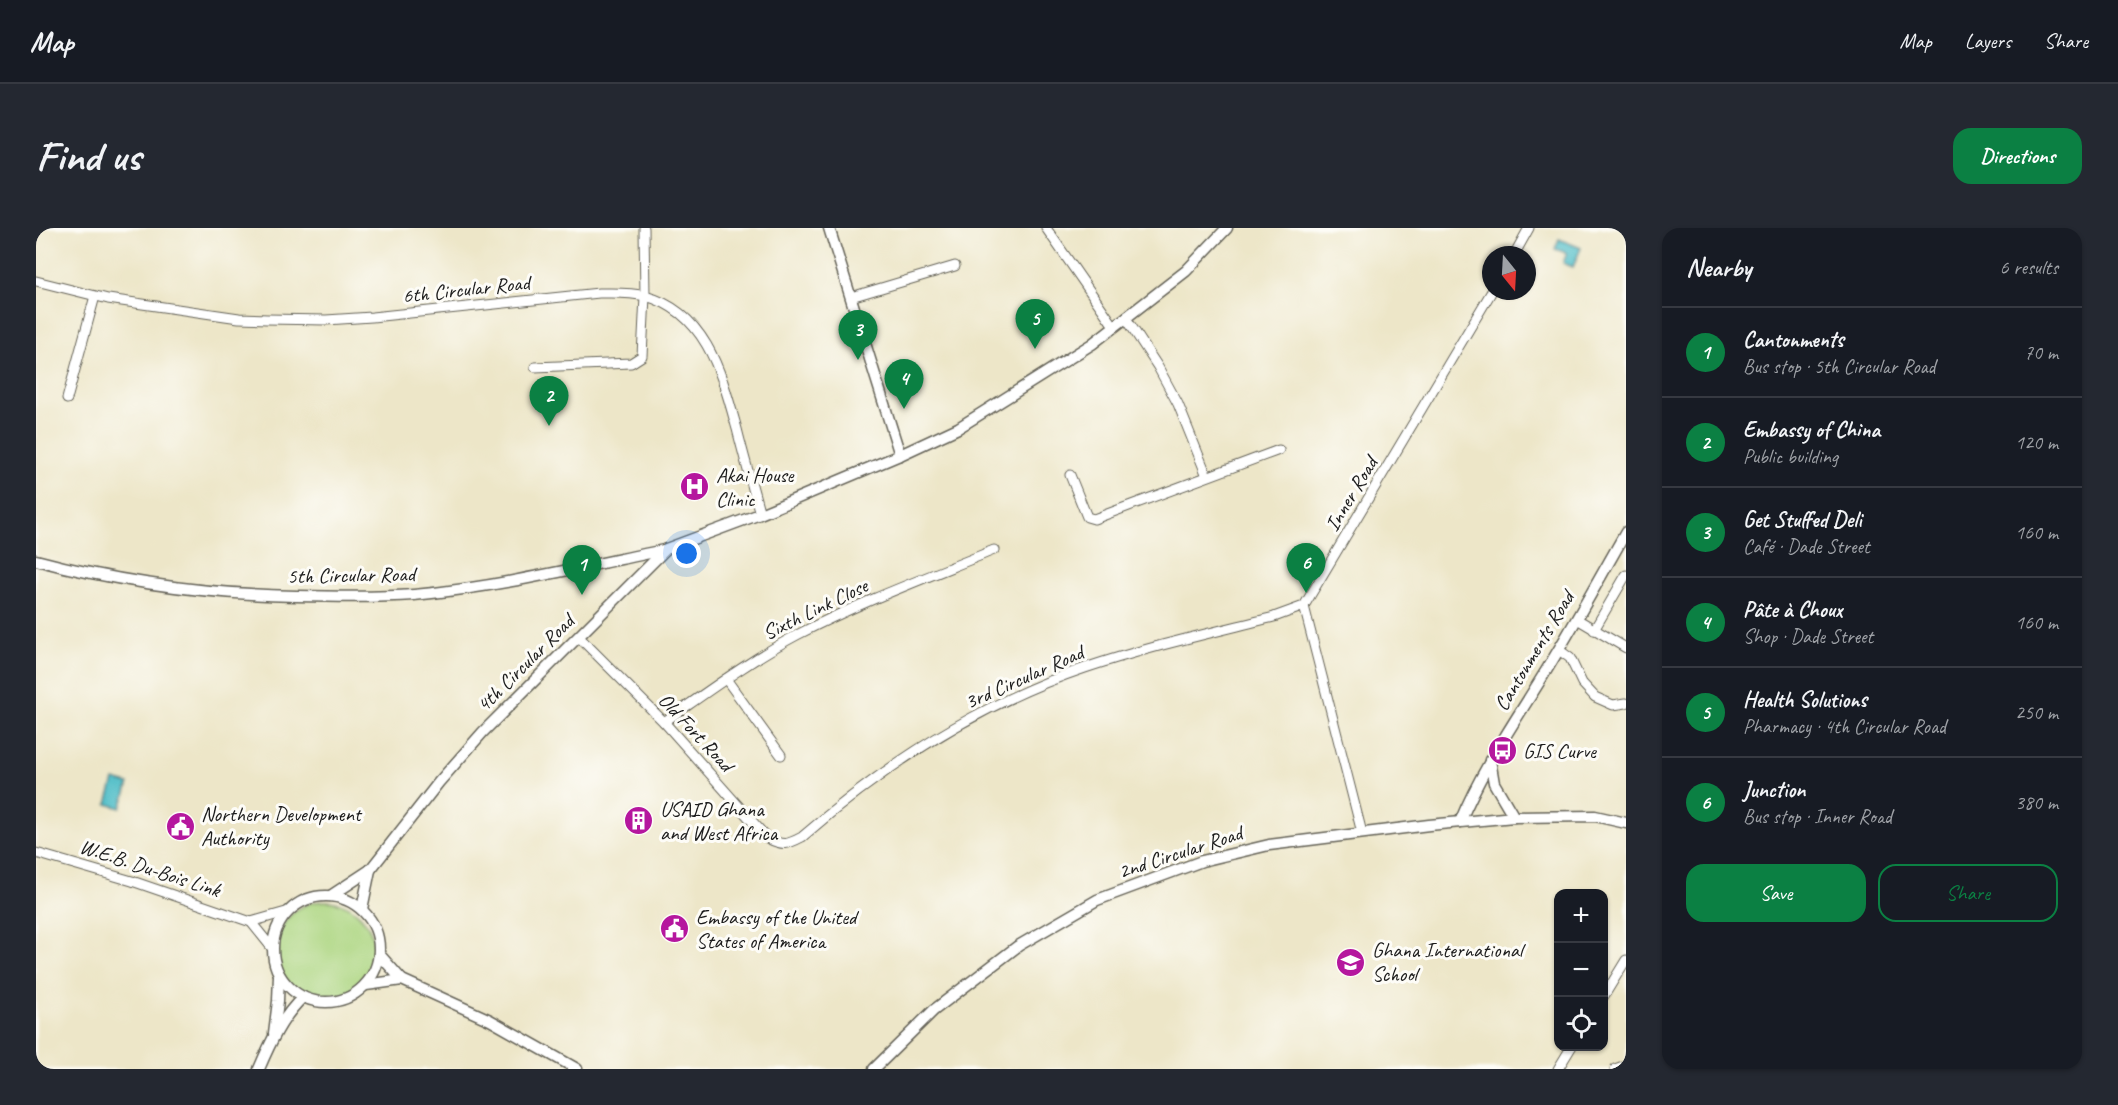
<!DOCTYPE html>
<html lang="en">
<head>
<meta charset="utf-8">
<style>
	:root { --surface:#171b24; --page:#242831; --text:#f1f3f6; --muted:#9ea1a6; --line:#363941; --accent:#0b8043 }
	body { margin:0; font-family:Caveat,sans-serif; background:var(--page); color:var(--text) }
	.controls { position:absolute; right:18px; bottom:18px; display:grid; overflow:hidden; border-radius:12px; box-shadow:0 2px 4px #0004 }
	.controls button { width:54px; height:54px; display:grid; place-items:center; padding:0; border:0; border-bottom:2px solid var(--line); background:var(--surface); color:var(--text); font:30px sans-serif }
	.compass { position:absolute; left:1446px; top:18px; width:54px; height:54px; border-radius:50%; background:var(--surface); box-shadow:0 2px 4px #0004; rotate:162deg }
	.you { position:absolute; left:651px; top:326px; width:21px; height:21px; margin:-15px; border:4px solid #fff; border-radius:50%; background:#1a73e8; box-shadow:0 0 0 9px #1a73e833 }
	.badge { display:grid; place-items:center; width:39px; height:39px; border-radius:50%; background:var(--accent); color:#fff; font-size:20px; font-weight:700 }
	.pin { position:absolute; translate:-50% -50px; filter:drop-shadow(0 2px 3px #0008) }
	.pin::after { content:''; position:absolute; top:32px; width:21px; height:18px; background:inherit; clip-path:polygon(0 0,100% 0,50% 100%) }
	.list { margin:0; padding:0; list-style:none }
	h2 { display:flex; justify-content:space-between; align-items:center; height:78px; margin:0; padding:0 24px; font-size:26px }
	h2 small { font-size:20px; font-weight:400; color:var(--muted) }
	.list li { display:grid; grid-template-columns:39px 1fr auto; gap:18px; align-items:center; box-sizing:border-box; height:90px; padding:0 24px; border-top:2px solid var(--line) }
	.list b { display:block; font-size:22px; white-space:nowrap }
	.list p { margin:0; font-size:20px; white-space:nowrap; color:var(--muted) }
	.list em { font-size:20px; font-style:normal; color:var(--muted) }
	.actions { display:flex; gap:12px; padding:18px 24px }
	.actions a { flex:1; padding:14px 0; border:2px solid var(--accent); border-radius:18px; text-align:center; font-size:21px; color:var(--accent) }
	.actions .main { background:var(--accent); color:#fff }
	.icon { flex:none; width:33px; height:33px; fill:none; stroke:currentColor; stroke-width:2; stroke-linecap:round; stroke-linejoin:round }
	.map { position:relative; flex:none; width:1590px; height:841px; overflow:hidden; border-radius:18px }
	header { display:flex; align-items:center; gap:36px; box-sizing:border-box; height:84px; padding:0 30px; background:var(--surface); border-bottom:2px solid var(--line) }
	header strong { font-size:28px }
	nav { display:flex; gap:33px; margin-inline-start:auto; font-size:21px }
	.intro { display:flex; align-items:center; justify-content:space-between; box-sizing:border-box; height:144px; padding:0 36px }
	h1 { margin:0; font-size:42px }
	.button { padding:15px 27px; border-radius:18px; background:var(--accent); color:#fff; font-size:21px; font-weight:700 }
	main { display:flex; gap:36px; padding:0 36px }
	aside { flex:1; background:var(--surface); border-radius:18px; box-shadow:0 2px 4px #0004 }
	.map>svg:first-child { display:block }
	.green { fill:#acd580; stroke:#64784e; stroke-width:1.5 }
	.water { fill:#4fbdc7; stroke:#366c72; stroke-width:1.5 }
	.lines { fill:none; stroke-linecap:round; stroke-linejoin:round }
	.minor-casing { stroke:#656358; stroke-width:11 }
	.tertiary-casing { stroke:#656358; stroke-width:13 }
	.minor { stroke:#fff; stroke-width:9 }
	.tertiary { stroke:#fff; stroke-width:10 }
	.labels { text-anchor:middle; dominant-baseline:central; stroke-width:6; stroke-linejoin:round; paint-order:stroke }
	.street-label { font-size:21px; fill:#1c1c1c; stroke:#fdfcf7 }
	.poi-label { font-size:21px; fill:#1c1c1c; stroke:#fdfcf7; text-anchor:start }
</style>
</head>
<body>
<header>
<strong>Map</strong>
<nav><a>Map</a><a>Layers</a><a>Share</a></nav>
</header>
<div class="intro"><h1>Find us</h1><a class="button">Directions</a></div>
<main>
<div class="map">
<svg width="1590" height="841" viewBox="0 0 1590 841">
	<rect width="100%" height="100%" fill="#fdfcf7"/>
	<filter id="ink" filterUnits="userSpaceOnUse"><feTurbulence type="fractalNoise" baseFrequency=".0167" numOctaves="2"/><feDisplacementMap in="SourceGraphic" scale="12" xChannelSelector="R" yChannelSelector="G"/><feConvolveMatrix kernelMatrix="1 2 1 2 8 2 1 2 1" color-interpolation-filters="sRGB"/></filter>
	<filter id="wash" filterUnits="userSpaceOnUse"><feTurbulence type="fractalNoise" baseFrequency=".008" numOctaves="4" result="noise"/><feDisplacementMap in="SourceGraphic" scale="24" xChannelSelector="R" yChannelSelector="G"/><feGaussianBlur stdDeviation="1.35" result="paint"/><feColorMatrix in="noise" values="0 0 0 0 0 0 0 0 0 0 0 0 0 0 0 0 0 1.4 0 .05"/><feComposite in="paint" operator="in"/></filter>
	<g filter="url(#wash)">
		<rect width="100%" height="100%" fill="#ede6c8"/>
		<!-- green -->
		<circle class="green" cx="289" cy="722" r="49"/>
		<!-- water -->
		<g class="water">
			<path d="M1523,11l22,9 -8,19 -10,-4 4,-10 -12,-4z"/>
			<path d="M78,552l15,4 -8,24 -14,-4z"/>
		</g>
	</g>
	<g filter="url(#ink)">
		<g class="lines">
			<defs>
				<g id="minor">
					<path d="M1010,0l68,98"/>
					<path d="M1478,27l15,-27"/>
					<path d="M0,53l72,18 131,19 28,1 59,1 46,-3 227,-24c15,0 31,-1 46,3 62,16 77,80 92,133 7,28 15,56 23,85"/>
					<path d="M815,69l104,-31"/>
					<path d="M1090,90l32,49 20,37 29,72"/>
					<path d="M499,139l96,-4 11,-7 3,-60 -1,-68"/>
					<path d="M31,171l28,-103"/>
					<path d="M1034,247l17,42 7,2 185,-69"/>
					<path d="M1541,391l49,29"/>
					<path d="M1558,402l32,-55"/>
					<path d="M543,409l85,85 103,116c16,8 20,7 35,-1 83,-72 179,-134 283,-169 62,-21 126,-35 189,-51l30,-11"/>
					<path d="M1523,422l11,8 12,25 13,14 18,8 13,-2"/>
					<path d="M690,451l55,76"/>
					<path d="M628,494c43,-30 86,-62 133,-87 63,-33 131,-58 197,-85"/>
					<path d="M1326,605l-58,-227 188,-315"/>
					<path d="M0,625l96,28 119,41 21,26"/>
					<path d="M215,694l35,-10"/>
					<path d="M1568,768l22,-36"/>
					<path d="M1522,841l14,-23"/>
					<path d="M1579,841l11,-4"/>
				</g>
				<g id="tertiary">
					<path d="M793,0l71,227"/>
					<path d="M0,332c86,23 172,34 260,36 40,1 79,2 118,-1 84,-8 168,-28 250,-45"/>
					<path d="M1454,532l4,23 20,34"/>
					<path d="M1424,594c21,-51 52,-96 81,-143 30,-48 57,-98 85,-147"/>
					<path d="M296,667l38,-25 69,-88 44,-50 183,-183 94,-35 140,-59 58,-27 134,-84 94,-73 41,-43"/>
					<circle cx="290" cy="721" r="53"/>
					<path d="M326,681l8,-39"/>
					<path d="M343,726l23,26 88,40 87,49"/>
					<path d="M330,757l36,-5"/>
					<path d="M238,805l4,-32 1,-26"/>
					<path d="M223,841c11,-26 23,-52 44,-72"/>
					<path d="M838,841l60,-59 84,-64 79,-46 105,-39 67,-16 160,-20 85,-8 81,-1 31,7"/>
				</g>
			</defs>
			<!-- minor casing -->
			<use href="#minor" class="minor-casing"/>
			<!-- tertiary casing -->
			<use href="#tertiary" class="tertiary-casing"/>
			<!-- minor -->
			<use href="#minor" class="minor"/>
			<!-- tertiary -->
			<use href="#tertiary" class="tertiary"/>
		</g>
	</g>
	<!-- icons -->
	<defs>
		<symbol id="hospital-disc" viewBox="-11 -11 22 22"><circle r="9.5" fill="#b5179e" stroke="#fdfcf7"/><path d="M-5-5h3v3.5h4V-5h3V5h-3V1.5h-4V5h-3Z" fill="#fff"/></symbol>
		<symbol id="bus-disc" viewBox="-11 -11 22 22"><circle r="9.5" fill="#b5179e" stroke="#fdfcf7"/><path d="M-5-6H5V4H4V6H2V4H-2V6H-4V4H-5ZM-3.5-4V0h7V-4ZM-3.5 1.2v1.5H-2V1.2ZM2 1.2v1.5H3.5V1.2Z" fill="#fff"/></symbol>
		<symbol id="building-disc" viewBox="-11 -11 22 22"><circle r="9.5" fill="#b5179e" stroke="#fdfcf7"/><path d="M-4-6H4V6H1V3H-1V6H-4ZM-2.5-4.3h1.7v1.8h-1.7ZM.8-4.3h1.7v1.8H.8ZM-2.5-1h1.7V.8h-1.7ZM.8-1h1.7V.8H.8Z" fill="#fff"/></symbol>
		<symbol id="civic-disc" viewBox="-11 -11 22 22"><circle r="9.5" fill="#b5179e" stroke="#fdfcf7"/><path d="M-.6-6.5H3V-4.5H.6V-3L4-1V1h2V6H-6V1h2V-1L-.6-3ZM-1.2 2.5V6h2.4V2.5Z" fill="#fff"/></symbol>
		<symbol id="school-disc" viewBox="-11 -11 22 22"><circle r="9.5" fill="#b5179e" stroke="#fdfcf7"/><path d="M0-5L7-2L0 1L-7-2ZM-4 1L0 2.5L4 1V4Q0 6-4 4Z" fill="#fff"/></symbol>
	</defs>
	<g fill-rule="evenodd">
		<use href="#hospital-disc" x="642" y="242" width="33" height="33"/>
		<use href="#bus-disc" x="1450" y="506" width="33" height="33"/>
		<use href="#building-disc" x="586" y="576" width="33" height="33"/>
		<use href="#civic-disc" x="128" y="582" width="33" height="33"/>
		<use href="#civic-disc" x="622" y="684" width="33" height="33"/>
		<use href="#school-disc" x="1298" y="718" width="33" height="33"/>
	</g>
	<g class="labels">
		<!-- street labels -->
		<g class="street-label">
			<text transform="translate(430 61) rotate(-6)">6th Circular Road</text>
			<text transform="translate(1315 266) rotate(-59)">Inner Road</text>
			<text transform="translate(315 347) rotate(-1)">5th Circular Road</text>
			<text transform="translate(779 381) rotate(-26)">Sixth Link Close</text>
			<text transform="translate(1498 423) rotate(-59)">Cantonments Road</text>
			<text transform="translate(489 435) rotate(-45)">4th Circular Road</text>
			<text transform="translate(988 449) rotate(-24)">3rd Circular Road</text>
			<text transform="translate(660 504) rotate(47)">Old Fort Road</text>
			<text transform="translate(1144 624) rotate(-18)">2nd Circular Road</text>
			<text transform="translate(114 640) rotate(18)">W.E.B. Du-Bois Link</text>
		</g>
		<!-- poi labels -->
		<g class="poi-label">
			<text x="680" y="247">Akai House<tspan x="680" dy="24">Clinic</tspan></text>
			<text x="1487" y="523">GIS Curve</text>
			<text x="624" y="581">USAID Ghana<tspan x="624" dy="24">and West Africa</tspan></text>
			<text x="165" y="586">Northern Development<tspan x="165" dy="24">Authority</tspan></text>
			<text x="660" y="689">Embassy of the United<tspan x="660" dy="24">States of America</tspan></text>
			<text x="1336" y="722">Ghana International<tspan x="1336" dy="24">School</tspan></text>
		</g>
	</g>
</svg>
<div class="controls">
<button>+</button>
<button>−</button>
<button><svg class="icon" aria-label="locate" viewBox="0 0 24 24"><circle cx="12" cy="12" r="6"/><path d="M12 2v4M12 18v4M2 12h4M18 12h4"/></svg></button>
</div>
<svg class="compass" viewBox="-18 -18 36 36"><path d="M0-13l5 13h-10z" fill="#e53935"/><path d="M0 13l5-13h-10z" fill="#9ea1a6"/></svg>
<div class="you"></div>
<div class="pin badge" style="left:546px;top:367px">1</div>
<div class="pin badge" style="left:513px;top:198px">2</div>
<div class="pin badge" style="left:822px;top:132px">3</div>
<div class="pin badge" style="left:868px;top:181px">4</div>
<div class="pin badge" style="left:999px;top:121px">5</div>
<div class="pin badge" style="left:1270px;top:365px">6</div>
</div>
<aside>
<h2>Nearby<small>6 results</small></h2>
<ul class="list">
<li><span class="badge">1</span><div><b>Cantonments</b><p>Bus stop · 5th Circular Road</p></div><em>70 m</em></li>
<li><span class="badge">2</span><div><b>Embassy of China</b><p>Public building</p></div><em>120 m</em></li>
<li><span class="badge">3</span><div><b>Get Stuffed Deli</b><p>Café · Dade Street</p></div><em>160 m</em></li>
<li><span class="badge">4</span><div><b>Pâte à Choux</b><p>Shop · Dade Street</p></div><em>160 m</em></li>
<li><span class="badge">5</span><div><b>Health Solutions</b><p>Pharmacy · 4th Circular Road</p></div><em>250 m</em></li>
<li><span class="badge">6</span><div><b>Junction</b><p>Bus stop · Inner Road</p></div><em>380 m</em></li>
</ul>
<div class="actions"><a class="main">Save</a><a>Share</a></div>
</aside>
</main>
</body>
</html>
